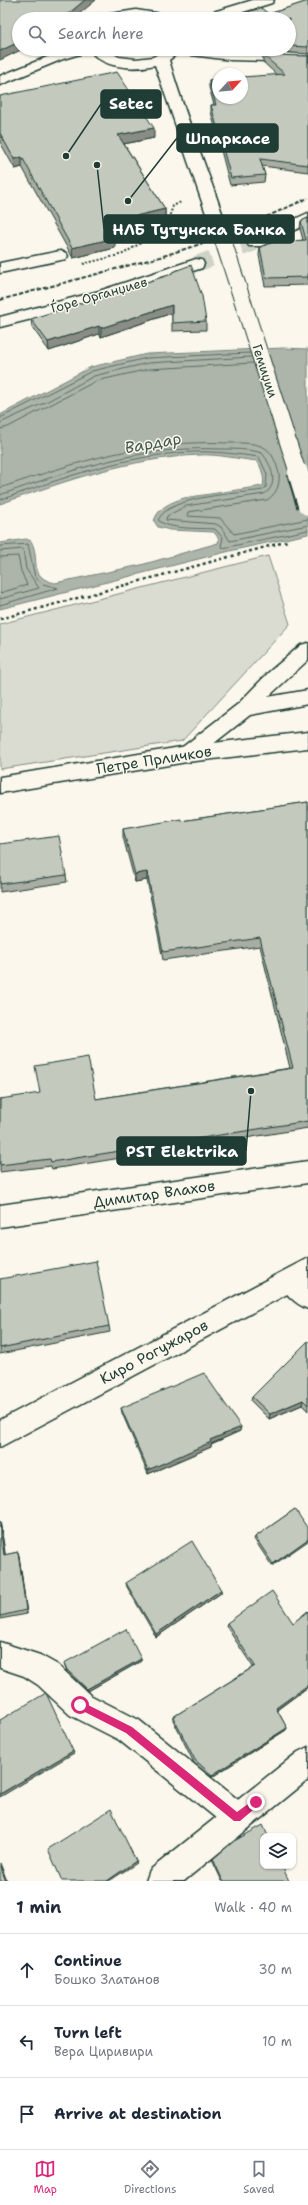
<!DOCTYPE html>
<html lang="en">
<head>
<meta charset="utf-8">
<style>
	:root { --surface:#fff; --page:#f6f6f7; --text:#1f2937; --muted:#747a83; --line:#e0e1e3; --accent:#db2777 }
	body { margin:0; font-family:"Shantell Sans",sans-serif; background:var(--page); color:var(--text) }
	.controls { position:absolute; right:12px; bottom:12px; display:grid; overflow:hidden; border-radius:8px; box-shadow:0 1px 3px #0004 }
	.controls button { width:36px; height:36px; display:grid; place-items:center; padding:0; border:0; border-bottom:1px solid var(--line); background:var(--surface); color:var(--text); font:20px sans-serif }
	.compass { position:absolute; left:212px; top:68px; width:36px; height:36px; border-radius:50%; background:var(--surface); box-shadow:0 1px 3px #0004; rotate:64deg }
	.stop { position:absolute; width:12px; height:12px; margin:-9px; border:3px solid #db2777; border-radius:50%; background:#fff }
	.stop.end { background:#db2777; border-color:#fff; box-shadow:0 1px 4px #0008 }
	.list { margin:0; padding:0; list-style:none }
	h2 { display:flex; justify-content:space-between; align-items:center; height:52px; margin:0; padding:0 16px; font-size:17px }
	h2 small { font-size:13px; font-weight:400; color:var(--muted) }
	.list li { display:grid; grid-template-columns:26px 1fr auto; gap:12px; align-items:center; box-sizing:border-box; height:72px; padding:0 16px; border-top:1px solid var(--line) }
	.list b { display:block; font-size:15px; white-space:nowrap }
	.list p { margin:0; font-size:13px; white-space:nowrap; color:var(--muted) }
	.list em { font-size:13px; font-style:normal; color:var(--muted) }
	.icon { flex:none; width:22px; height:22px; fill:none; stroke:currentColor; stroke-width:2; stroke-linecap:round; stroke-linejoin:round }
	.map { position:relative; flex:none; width:308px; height:1881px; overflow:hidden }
	.search { position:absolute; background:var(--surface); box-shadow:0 1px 3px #0004; left:12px; right:12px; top:12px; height:44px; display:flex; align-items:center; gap:10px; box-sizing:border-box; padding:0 14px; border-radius:22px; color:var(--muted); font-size:15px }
	.sheet { height:268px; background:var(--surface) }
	nav { display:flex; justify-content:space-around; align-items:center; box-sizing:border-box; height:56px; border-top:1px solid var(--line); background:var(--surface); font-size:11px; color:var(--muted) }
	nav a { display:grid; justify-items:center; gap:2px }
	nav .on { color:var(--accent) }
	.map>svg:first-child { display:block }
	.green { fill:#dbdcd1; stroke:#7d8c82 }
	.water { fill:#adb4aa; stroke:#74847b }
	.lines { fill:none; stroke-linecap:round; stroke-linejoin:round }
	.shore { stroke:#586d63; stroke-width:1 }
	.minor-tunnel { stroke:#cfd2c7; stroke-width:16; stroke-dasharray:16 8; stroke-linecap:butt }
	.service-casing { stroke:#1f3d34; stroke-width:3 }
	.minor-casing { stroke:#1f3d34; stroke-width:3 }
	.secondary-casing { stroke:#1f3d34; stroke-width:3 }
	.path-far1 { stroke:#1f3d34; stroke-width:2; stroke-dasharray:2 2; stroke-linecap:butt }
	.path { stroke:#1f3d34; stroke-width:2.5; stroke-dasharray:3 3; stroke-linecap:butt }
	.service { fill:#fbf7ec; fill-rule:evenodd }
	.minor { fill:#fbf7ec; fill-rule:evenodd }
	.secondary { fill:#fbf7ec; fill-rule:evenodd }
	.rail { stroke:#1f3d34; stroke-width:2; stroke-dasharray:4.5 2; stroke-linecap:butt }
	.secondary-bridge-far1-casing { stroke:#1f3d34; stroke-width:18; stroke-linecap:butt }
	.secondary-bridge-casing { stroke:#1f3d34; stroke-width:24; stroke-linecap:butt }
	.secondary-bridge-far1 { stroke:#fbf7ec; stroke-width:16 }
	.secondary-bridge { stroke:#fbf7ec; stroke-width:20 }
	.wall { fill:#a9ada3; stroke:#1f3d34 }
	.shaded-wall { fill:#898d85; stroke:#1f3d34 }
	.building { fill:#c4c9be; stroke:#1f3d34 }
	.route { fill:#db2777 }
	.labels { text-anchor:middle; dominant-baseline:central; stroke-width:3; stroke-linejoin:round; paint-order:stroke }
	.far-street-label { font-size:13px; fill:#1f3d34; stroke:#fbf7ec }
	.street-label { font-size:15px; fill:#1f3d34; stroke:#fbf7ec }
	.water-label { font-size:16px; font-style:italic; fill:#425b52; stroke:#fbf7ec }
	.leader { fill:none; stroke:#1f3d34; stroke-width:1.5 }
	.callout-dot { fill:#1f3d34; stroke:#fbf7ec; stroke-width:1.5 }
	.callout { fill:#1f3d34; stroke:#1f3d34; stroke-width:1.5 }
	.callout-label { font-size:16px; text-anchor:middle; font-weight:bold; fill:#fff }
</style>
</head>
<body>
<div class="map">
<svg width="308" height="1881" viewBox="0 0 308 1881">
	<rect width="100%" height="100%" fill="#fbf7ec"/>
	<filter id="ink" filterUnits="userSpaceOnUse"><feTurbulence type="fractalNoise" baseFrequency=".025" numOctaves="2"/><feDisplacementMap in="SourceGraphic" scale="8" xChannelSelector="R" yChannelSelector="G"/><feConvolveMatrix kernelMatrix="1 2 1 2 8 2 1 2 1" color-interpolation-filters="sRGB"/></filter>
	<g filter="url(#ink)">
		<!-- green -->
		<path class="green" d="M268,556l22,68 -108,117 -182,28v-145z"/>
		<!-- water -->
		<path class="water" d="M284,348l24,1v185l-74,16 -234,59v-66l26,-4 5,2c10,17 -4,36 24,42l86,-18 77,-22 1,-4 -5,-7 -44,-2 -12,-3 -4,-6c4,-14 18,-19 30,-23l79,-12c2,-7 -2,-20 -6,-25 -19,-2 -39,-7 -57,-6 -70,3 -135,26 -200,49v-89l91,-48 56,-13z"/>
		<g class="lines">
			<!-- shore -->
			<g class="shore">
				<path d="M0,418l92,-47 55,-13 103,-5"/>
				<path d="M0,423l46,-21 48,-26 54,-13 103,-6"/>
				<path d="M0,429l8,-2 88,-46 53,-12 104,-6"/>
				<path d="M0,488c77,-26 146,-49 229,-45 10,0 26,-1 36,5 8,5 12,17 14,26 1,12 -3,20 -12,26l-79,12 -1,4 33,2 14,16 74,-15"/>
				<path d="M0,495c71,-25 143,-50 220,-46 14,0 29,0 42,4 9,11 18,32 2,41l-78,12 -19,10 -1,4 50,4 5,3 9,14 78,-16"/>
				<path d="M0,500c62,-22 126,-45 192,-48 23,-1 45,2 67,5l8,17 -1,13 -3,3c-26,4 -93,5 -105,30 10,10 43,8 57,9l8,9 -2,8 2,2 85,-18"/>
				<path d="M0,546l28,-2 7,33 8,7 15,4 -58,17"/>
				<path d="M0,551l23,-2 3,20 13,19 -39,11"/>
				<path d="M0,557l18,-1 3,15 6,14 -27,8"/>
			</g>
			<!-- minor-tunnel -->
			<path class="minor-tunnel" d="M196,264l59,-21"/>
			<defs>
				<g id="service">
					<path d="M308,643v17l-40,37 40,-7v14l-58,11 -56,44 -7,3 -7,-3 -3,-5 3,-5 58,-45 31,-32 32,-27z"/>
					<path d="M290,1269l8,3 10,9v28c-13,-5 -24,-16 -30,-29l4,-8z"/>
					<path d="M0,1642l40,13 18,10 32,30 49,25 108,87 4,10 -4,10 -10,4 -10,-4 -108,-87 -49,-25 -32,-30 -14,-9 -24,-8z"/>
				</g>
				<g id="minor">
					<path d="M169,49l139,5v8l-77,-2 -55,-7z"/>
					<path d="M308,213v11l-47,22h-12l-2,-3 2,-3z"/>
					<path d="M60,251l6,2 2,3 -2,3 -66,14v-10z"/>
					<path d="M196,259l6,1 2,4 -2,4 -91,31 -111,28v-10l99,-26z"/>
					<path d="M308,732v16l-121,14 -187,31v-16l187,-31z"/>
					<path d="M308,1161v22l-308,44v-22z"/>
					<path d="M308,1258v25l-308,164v-27z"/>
					<path d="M308,1747v33l-124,101h-38l4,-11 148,-118z"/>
				</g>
				<g id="secondary">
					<path d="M253,0h21l-2,3 -52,16h-22l2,-3z"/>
					<path d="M136,10l26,4 9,5h-70l9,-5z"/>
					<path d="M67,49h38l14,8 17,2 17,-2 14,-8h16l-14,11c17,60 42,117 61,177l-2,3h-12l-2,-3 -59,-172c-20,5 -53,4 -66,-16l-2,3 -24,7 -63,26v-9z"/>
				</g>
			</defs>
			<!-- service casing -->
			<use href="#service" class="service-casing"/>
			<!-- minor casing -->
			<use href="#minor" class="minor-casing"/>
			<!-- secondary casing -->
			<use href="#secondary" class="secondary-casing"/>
			<!-- path-far1 -->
			<path class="path-far1" d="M83,264l40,-10 37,-23 6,-5 7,-20 8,-4"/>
			<!-- path -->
			<path class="path" d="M0,619l288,-78"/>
			<!-- service -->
			<use href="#service" class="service"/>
			<!-- minor -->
			<use href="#minor" class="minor"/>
			<!-- secondary -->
			<use href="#secondary" class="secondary"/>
			<!-- rail -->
			<path class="rail" d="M0,300l160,-43 62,-20 86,-39"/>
			<defs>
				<path id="secondary-bridge-far1" d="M222,237l76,236"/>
				<path id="secondary-bridge" d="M298,472l10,33"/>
			</defs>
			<!-- secondary-bridge-far1 casing -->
			<use href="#secondary-bridge-far1" class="secondary-bridge-far1-casing"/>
			<!-- secondary-bridge casing -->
			<use href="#secondary-bridge" class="secondary-bridge-casing"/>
			<!-- secondary-bridge-far1 -->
			<use href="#secondary-bridge-far1" class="secondary-bridge-far1"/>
			<!-- secondary-bridge -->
			<use href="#secondary-bridge" class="secondary-bridge"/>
		</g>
		<!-- wall -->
		<g class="wall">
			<path d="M308,1v53l-59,-4 -1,-1h41v-30l-20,-5z"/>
			<path d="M263,55l45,1v116l-46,-6 3,9 -1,7 -34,3 -19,-73v-7h3l-5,-18v-7l68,-5 -14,-13z"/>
			<path d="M0,96l154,42 -30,6 41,65v10l-54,13 4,16 -42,10 -51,-91 -7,2 -15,-27z"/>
			<path d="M308,218v67l-43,1 -6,-31 1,-8 43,-7 -3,-11 1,-8z"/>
			<path d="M172,274l34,47v9l-34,1v-18l-71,24 -2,-3 -50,17 -17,-24 -1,-8z"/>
			<path d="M308,802v326l-256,41 -1,-3 -51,6v-73h96l194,-31 -30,-122 -97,14 -16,-80 -12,2 -12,-45v-8l58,-8z"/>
			<path d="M0,844l66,31 1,7 -67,10z"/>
			<path d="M0,1279l109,47 1,6 -110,22z"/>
			<path d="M308,1341v70l-6,-6 -33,14 -18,-18 1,-4z"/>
			<path d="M121,1408l119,23 -29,13v3l-63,27 -26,-61z"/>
			<path d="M295,1509l-23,57 -18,-27 1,-2z"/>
			<path d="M0,1521l5,34 13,-3 1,4 8,58 -27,5z"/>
			<path d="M126,1583l95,7v3l-65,44 -29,-50z"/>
			<path d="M308,1611v76l-31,23 10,18 -1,2 -74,47 -18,-14 -21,-43v-3l80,-50 -27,-41 1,-3h66z"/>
			<path d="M141,1659v2l-53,30 -21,-19 -3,-9z"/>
			<path d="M213,1859l76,22h-67l-10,-21z"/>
		</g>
		<!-- shaded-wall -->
		<g class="shaded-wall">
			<path d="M85,0h11l-23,19h-11z"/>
			<path d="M19,42v7h4l-23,11v-9z"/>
			<path d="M154,128v10l-36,7v-10z"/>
			<path d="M22,157v10l-7,2 -1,-10z"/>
			<path d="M165,209v10l-58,14 -1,-10z"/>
			<path d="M115,238v10l-42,10 -1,-10z"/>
			<path d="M172,305v8l-71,24v-9z"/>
			<path d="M99,326v8l-50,17 -1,-9z"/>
			<path d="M147,872v8l-12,2v-8z"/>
			<path d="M303,1400l-1,5 -33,14 1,-5z"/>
			<path d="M241,1427l-1,4 -29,13v3l-63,27v-4l62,-30z"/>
			<path d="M0,1521l6,37 -2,-3 -4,-30z"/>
			<path d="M308,1539v2l-36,25 1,-2z"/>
			<path d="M18,1552l1,4 8,58 -1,-4z"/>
			<path d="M221,1590v3l-65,44v-3z"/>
			<path d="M141,1659v2l-53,30 -1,-2z"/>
			<path d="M308,1685v2l-33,24 1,-3z"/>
			<path d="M287,1728l-1,2 -74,47v-2z"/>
			<path d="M73,1751l1,2 -74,44v-3z"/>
			<path d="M136,1861l1,2 -28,18h-2z"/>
			<path d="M0,1863l7,18h-1l-6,-15z"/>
		</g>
		<!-- building -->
		<g class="building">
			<path d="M0,0h85l-23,19h-43v23l-19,9z"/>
			<path d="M308,1v46l-19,-1v-27h-65l37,-11 8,6z"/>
			<path d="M263,55l45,1v109l-48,-6 5,16 -34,3 -20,-73h5l-7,-25 9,-1v19h24v-21l43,-3z"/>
			<path d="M117,72l37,56 -36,7 47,74 -59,14 9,15 -43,10 -50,-91 -8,2 -14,-26v-37z"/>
			<path d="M308,218v59l-42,1 -6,-31 14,-5 32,-2 -5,-19z"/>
			<path d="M191,265l11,31 4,25 -34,2v-18l-71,23 -2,-2 -51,16 -17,-23 141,-45v-2z"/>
			<path d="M308,802v319l-257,41 -1,-3 -50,6v-66l40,-6 -5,-27 53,-9 8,42 197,-31 -33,-130 -97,14 -16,-80 -12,2 -12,-45 58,-10v2z"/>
			<path d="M59,836l7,39 -66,9v-40z"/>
			<path d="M96,1261l13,65 -109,22v-69z"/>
			<path d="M308,1341v64l-5,-5 -33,14 -18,-17z"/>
			<path d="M204,1373l37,54 -31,13 1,2 -63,28 -27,-62z"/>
			<path d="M295,1509l13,20v10l-35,25 -18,-27z"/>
			<path d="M0,1525l4,30 14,-3 8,58 -26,6z"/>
			<path d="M192,1541l29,49 -65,44 -30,-51z"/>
			<path d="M272,1591l21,32 15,-12v74l-32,23 11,20 -75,47 -17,-15 -22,-43 82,-51 -28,-43z"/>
			<path d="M126,1629l15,30 -54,30 -20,-19 -3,-7z"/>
			<path d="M46,1693l27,58 -73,43v-74z"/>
			<path d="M111,1809l25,52 -29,20h-45l-14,-32z"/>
			<path d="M263,1825l5,11h-5v30h19l7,15h-66l-10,-22 21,-18z"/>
			<path d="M0,1866l6,15h-6z"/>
		</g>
	</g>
	<!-- route -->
	<path class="route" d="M80,1701l52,26 105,85 19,-14 3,1v6l-19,16h-6l-108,-88 -49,-25 -1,-3z"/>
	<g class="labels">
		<!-- far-street labels -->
		<g class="far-street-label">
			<text transform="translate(99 295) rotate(-16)">Ѓоре Органџиев</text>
			<text transform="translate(265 371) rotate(72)">Гемиџии</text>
		</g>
		<!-- street labels -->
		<g class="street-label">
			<text transform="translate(154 760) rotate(-9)">Петре Прличков</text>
			<text transform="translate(154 1194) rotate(-8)">Димитар Влахов</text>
			<text transform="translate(154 1352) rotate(-28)">Киро Рогужаров</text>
		</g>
		<!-- water labels -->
		<g class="water-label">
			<text transform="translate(153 443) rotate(-10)">Вардар</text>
		</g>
	</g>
	<!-- callouts -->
	<path class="leader" d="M66 156L101 104M128 201L177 138M97 165L104 229M251 1091L246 1151"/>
	<g class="callout-dot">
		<circle cx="66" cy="156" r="4"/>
		<circle cx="128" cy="201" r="4"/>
		<circle cx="97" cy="165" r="4"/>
		<circle cx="251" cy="1091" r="4"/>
	</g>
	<g class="callout">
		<rect x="101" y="90" width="60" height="28" rx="4"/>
		<rect x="177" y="124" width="101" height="28" rx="4"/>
		<rect x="104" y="215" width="190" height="28" rx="4"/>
		<rect x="117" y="1137" width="129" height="28" rx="4"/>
	</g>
	<g class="callout-label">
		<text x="131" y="109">Setec</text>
		<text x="228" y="144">Шпаркасе</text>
		<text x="199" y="235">НЛБ Тутунска Банка</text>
		<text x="182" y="1157">PST Elektrika</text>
	</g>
</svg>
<div class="controls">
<button><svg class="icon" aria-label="layers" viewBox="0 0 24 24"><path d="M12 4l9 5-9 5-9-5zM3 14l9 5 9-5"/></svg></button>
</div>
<svg class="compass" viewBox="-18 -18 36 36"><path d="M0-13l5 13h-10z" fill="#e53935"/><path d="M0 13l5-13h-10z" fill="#747a83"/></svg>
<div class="stop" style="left:80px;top:1705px"></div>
<div class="stop end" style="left:256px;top:1802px"></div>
<div class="search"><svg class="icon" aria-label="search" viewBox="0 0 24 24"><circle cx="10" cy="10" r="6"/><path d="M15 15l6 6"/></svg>Search here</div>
</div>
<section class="sheet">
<h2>1 min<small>Walk · 40 m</small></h2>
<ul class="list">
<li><svg class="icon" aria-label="ahead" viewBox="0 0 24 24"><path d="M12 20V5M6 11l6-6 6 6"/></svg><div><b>Continue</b><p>Бошко Златанов</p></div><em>30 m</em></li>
<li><svg class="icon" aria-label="left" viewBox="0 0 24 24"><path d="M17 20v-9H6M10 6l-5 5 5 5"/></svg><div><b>Turn left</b><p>Вера Циривири</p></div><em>10 m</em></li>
<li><svg class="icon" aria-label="arrive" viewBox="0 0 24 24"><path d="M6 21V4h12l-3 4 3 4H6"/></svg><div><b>Arrive at destination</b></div></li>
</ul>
</section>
<nav>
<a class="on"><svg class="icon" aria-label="map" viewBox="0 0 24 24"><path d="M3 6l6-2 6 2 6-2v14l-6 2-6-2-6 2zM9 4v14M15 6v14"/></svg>Map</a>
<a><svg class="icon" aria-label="directions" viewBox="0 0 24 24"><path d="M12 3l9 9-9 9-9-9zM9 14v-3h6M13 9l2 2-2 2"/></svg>Directions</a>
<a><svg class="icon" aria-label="saved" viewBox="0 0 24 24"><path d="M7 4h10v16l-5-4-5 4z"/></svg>Saved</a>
</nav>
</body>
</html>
